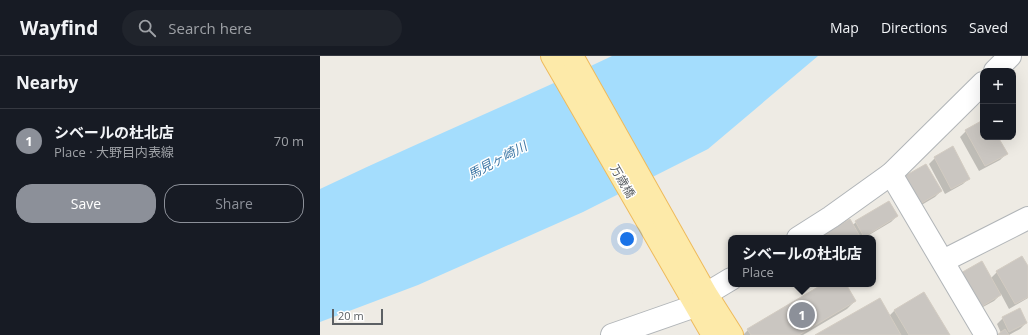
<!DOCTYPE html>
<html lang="en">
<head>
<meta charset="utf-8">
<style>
	:root { --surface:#171b24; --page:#20242c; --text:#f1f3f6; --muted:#9ea1a6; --line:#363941; --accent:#8c9099 }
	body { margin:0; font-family:"Open Sans","Noto Sans JP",sans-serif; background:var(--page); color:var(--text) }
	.controls { position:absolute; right:12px; top:12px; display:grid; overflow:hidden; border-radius:8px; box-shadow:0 4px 16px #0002 }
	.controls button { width:36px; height:36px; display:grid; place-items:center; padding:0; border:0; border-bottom:1px solid var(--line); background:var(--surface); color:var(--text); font:20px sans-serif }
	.scale { position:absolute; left:12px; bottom:10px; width:51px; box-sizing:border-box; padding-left:4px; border:2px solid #5c6064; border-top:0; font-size:11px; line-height:14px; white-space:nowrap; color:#5c6064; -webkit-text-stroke:3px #fff; paint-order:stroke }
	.you { position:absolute; left:307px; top:183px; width:14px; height:14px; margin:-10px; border:3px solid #fff; border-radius:50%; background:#1a73e8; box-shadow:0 0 0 6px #1a73e833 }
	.badge { display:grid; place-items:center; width:26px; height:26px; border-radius:50%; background:var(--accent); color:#fff; font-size:13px; font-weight:700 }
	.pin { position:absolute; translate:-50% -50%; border:2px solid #fff; box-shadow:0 1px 4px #0006 }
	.popup { position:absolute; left:408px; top:179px; width:148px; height:52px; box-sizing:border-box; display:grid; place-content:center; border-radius:8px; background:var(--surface); filter:drop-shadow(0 1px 3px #0005); font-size:13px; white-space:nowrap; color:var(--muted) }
	.popup b { font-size:15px; color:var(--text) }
	.popup::after { content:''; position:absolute; left:50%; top:100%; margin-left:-8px; border:8px solid transparent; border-top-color:var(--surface) }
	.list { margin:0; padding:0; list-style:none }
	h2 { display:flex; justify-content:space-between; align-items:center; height:52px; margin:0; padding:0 16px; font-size:17px }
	h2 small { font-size:13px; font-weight:400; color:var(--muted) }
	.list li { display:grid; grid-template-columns:26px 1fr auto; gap:12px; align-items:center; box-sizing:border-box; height:64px; padding:0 16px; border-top:1px solid var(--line) }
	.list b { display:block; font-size:15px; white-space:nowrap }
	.list p { margin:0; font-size:13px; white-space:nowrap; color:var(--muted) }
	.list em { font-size:13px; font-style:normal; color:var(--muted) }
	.actions { display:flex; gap:8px; padding:12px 16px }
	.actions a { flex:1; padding:9px 0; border:1px solid var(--accent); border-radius:16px; text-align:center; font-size:14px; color:var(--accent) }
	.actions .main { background:var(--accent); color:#fff }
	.icon { flex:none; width:22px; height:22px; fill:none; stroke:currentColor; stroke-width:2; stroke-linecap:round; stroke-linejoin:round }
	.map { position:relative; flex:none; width:708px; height:279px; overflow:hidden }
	header { display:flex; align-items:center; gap:24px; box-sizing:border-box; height:56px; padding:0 20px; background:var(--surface); border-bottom:1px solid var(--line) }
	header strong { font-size:19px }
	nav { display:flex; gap:22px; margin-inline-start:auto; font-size:14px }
	.search { width:280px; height:36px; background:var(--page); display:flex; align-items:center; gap:10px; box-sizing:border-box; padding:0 14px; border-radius:22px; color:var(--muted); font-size:15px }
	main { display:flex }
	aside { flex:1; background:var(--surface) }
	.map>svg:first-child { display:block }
	.water { fill:#a4ddfd }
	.shadow { fill:#0003 }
	.building { fill:#cac6c1; stroke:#d3ccc2 }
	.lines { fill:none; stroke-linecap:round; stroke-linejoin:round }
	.minor-casing { stroke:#b1b5b8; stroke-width:24 }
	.major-casing { stroke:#efbb5c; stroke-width:24 }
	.minor { stroke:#fff; stroke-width:22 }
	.major { stroke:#fdeaa9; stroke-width:22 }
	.labels { text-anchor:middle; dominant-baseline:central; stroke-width:3; stroke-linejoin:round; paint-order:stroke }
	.street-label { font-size:12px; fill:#5c6064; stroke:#fff }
	.water-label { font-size:13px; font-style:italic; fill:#3f79a7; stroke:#fff }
</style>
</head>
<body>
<header>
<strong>Wayfind</strong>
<div class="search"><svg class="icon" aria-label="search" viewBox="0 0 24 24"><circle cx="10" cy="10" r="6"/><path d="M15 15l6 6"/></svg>Search here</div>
<nav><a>Map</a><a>Directions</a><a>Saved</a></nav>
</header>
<main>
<aside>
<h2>Nearby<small></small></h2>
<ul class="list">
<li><span class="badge">1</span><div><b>シベールの杜北店</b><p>Place · 大野目内表線</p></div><em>70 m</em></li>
</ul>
<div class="actions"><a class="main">Save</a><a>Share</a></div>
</aside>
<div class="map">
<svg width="708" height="279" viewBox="0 0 708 279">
	<rect width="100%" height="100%" fill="#eeebe4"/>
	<!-- water -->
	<path class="water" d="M292,0h206l-110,93 -125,63 -165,73 -98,37v-133c97,-46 195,-87 292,-133z"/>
	<!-- shadow -->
	<g class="shadow">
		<path d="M663,66v15h14l9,17 -6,6 -21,11 -19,-34 6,-6z"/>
		<path d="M615,102l34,20 -6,6 -18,10 -16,-30z"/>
		<path d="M578,128l43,7 -6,6 -22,13z"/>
		<path d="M569,146l8,14 -6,6 -27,16h-46l34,-13z"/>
		<path d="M708,212v30l-19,11 -8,-15 -7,7 -22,12 19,-35 6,-6z"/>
		<path d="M505,228h20l10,17 -8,8 -44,26h-60l5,-5z"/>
		<path d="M604,238l24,41h-131l72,-19 5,-5z"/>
		<path d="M683,262l23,5 -6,6 -11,6h-10l2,-2 -4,-9z"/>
	</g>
	<!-- building -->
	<g class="building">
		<path d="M663,64v17h15l10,17 -23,12 -20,-36z"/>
		<path d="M633,90l17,33 -19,10 -17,-32z"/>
		<path d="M606,108l16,27 -22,13 -17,-27z"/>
		<path d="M569,145l9,15 -34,21 -9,-16z"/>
		<path d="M530,163l11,19h-45z"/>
		<path d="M702,200l6,10v31l-13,7 -19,-33z"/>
		<path d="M662,205l19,34 -22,13 -20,-34z"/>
		<path d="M503,228h23l10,17 -57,34h-48l-4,-6z"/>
		<path d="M604,236l26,43h-41l-15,-25z"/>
		<path d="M560,242l21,37h-86z"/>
		<path d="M700,252l7,15 -18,9 -7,-15z"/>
		<path d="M685,273l4,6h-12z"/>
	</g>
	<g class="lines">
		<defs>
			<g id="minor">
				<path d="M675,15l15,-15"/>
				<path d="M571,118l95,161"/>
				<path d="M478,182l33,-21 60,-43 92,-91"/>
				<path d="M623,205l85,-43"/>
				<path d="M386,238l25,-15"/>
				<path d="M292,279l83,-29"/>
			</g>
			<g id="major">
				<path d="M232,0l161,279"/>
				<path d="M252,0l134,238 26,41"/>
			</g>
		</defs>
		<!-- minor casing -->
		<use href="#minor" class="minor-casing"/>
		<!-- major casing -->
		<use href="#major" class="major-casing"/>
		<!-- minor -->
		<use href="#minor" class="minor"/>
		<!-- major -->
		<use href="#major" class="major"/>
	</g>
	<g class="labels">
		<!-- street labels -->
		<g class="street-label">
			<text transform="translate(303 125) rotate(60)">万歳橋</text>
		</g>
		<!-- water labels -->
		<g class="water-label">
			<text transform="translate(177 104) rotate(-28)">馬見ヶ崎川</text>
		</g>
	</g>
</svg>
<div class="controls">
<button>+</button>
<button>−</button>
</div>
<div class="scale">20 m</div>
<div class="you"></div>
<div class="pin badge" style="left:482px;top:259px">1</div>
<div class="popup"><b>シベールの杜北店</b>Place</div>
</div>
</main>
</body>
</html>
